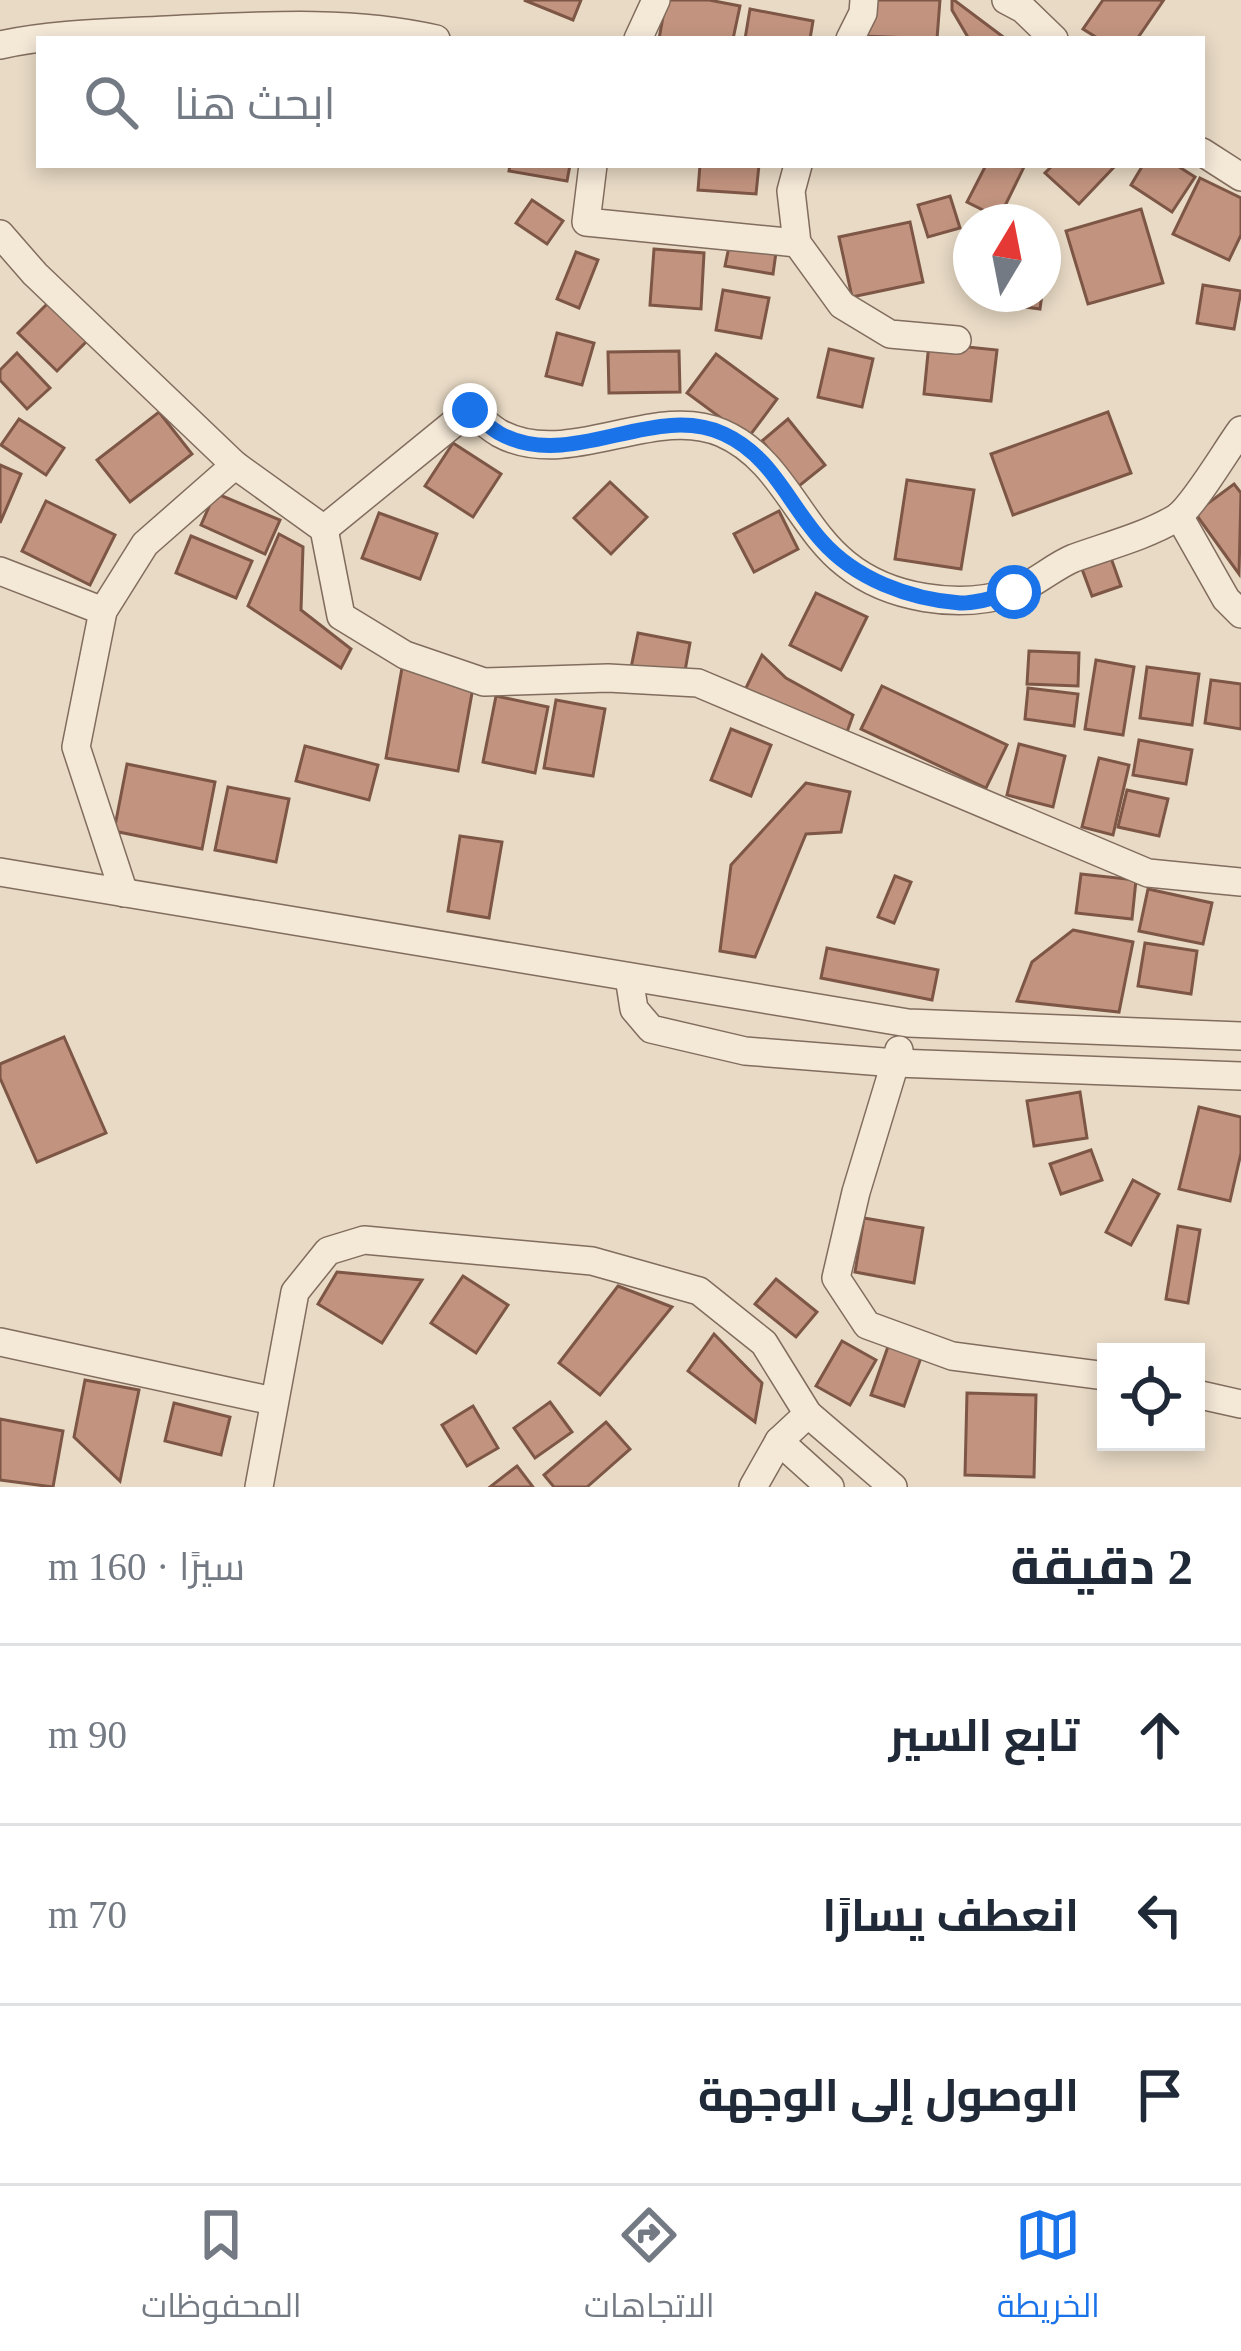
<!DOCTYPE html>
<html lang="ar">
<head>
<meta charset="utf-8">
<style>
	:root { --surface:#fff; --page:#f2f2f3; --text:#1f2937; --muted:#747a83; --line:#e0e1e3; --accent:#1a73e8 }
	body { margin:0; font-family:"Times New Roman",Cairo,serif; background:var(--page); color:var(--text); direction:rtl }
	.controls { position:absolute; right:36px; bottom:36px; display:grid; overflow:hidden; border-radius:0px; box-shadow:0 6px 18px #0003 }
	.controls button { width:108px; height:108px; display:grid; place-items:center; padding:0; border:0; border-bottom:3px solid var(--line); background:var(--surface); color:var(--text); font:60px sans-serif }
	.compass { position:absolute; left:953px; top:204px; width:108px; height:108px; border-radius:50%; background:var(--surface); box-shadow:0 6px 18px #0003; rotate:10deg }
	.stop { position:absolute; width:36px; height:36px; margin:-27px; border:9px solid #1a73e8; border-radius:50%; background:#fff }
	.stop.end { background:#1a73e8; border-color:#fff; box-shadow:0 3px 12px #0008 }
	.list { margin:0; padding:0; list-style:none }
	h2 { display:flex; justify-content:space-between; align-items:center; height:156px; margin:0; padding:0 48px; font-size:51px }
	h2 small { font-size:39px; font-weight:400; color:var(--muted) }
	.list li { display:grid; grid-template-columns:78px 1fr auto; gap:36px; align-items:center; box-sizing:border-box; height:180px; padding:0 48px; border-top:3px solid var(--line) }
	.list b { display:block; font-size:45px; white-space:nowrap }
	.list em { font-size:39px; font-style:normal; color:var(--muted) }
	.icon { flex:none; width:66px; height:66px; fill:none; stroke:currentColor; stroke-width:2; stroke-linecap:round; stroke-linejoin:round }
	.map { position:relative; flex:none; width:1241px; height:1487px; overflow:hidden; direction:ltr }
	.search { position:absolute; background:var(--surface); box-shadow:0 6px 18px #0003; left:36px; right:36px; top:36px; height:132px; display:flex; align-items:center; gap:30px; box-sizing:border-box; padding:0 42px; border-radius:0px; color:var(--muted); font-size:45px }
	.sheet { height:696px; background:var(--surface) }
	nav { display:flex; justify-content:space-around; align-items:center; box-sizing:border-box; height:168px; border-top:3px solid var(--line); background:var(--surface); font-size:33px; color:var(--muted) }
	nav a { display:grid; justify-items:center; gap:6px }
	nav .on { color:var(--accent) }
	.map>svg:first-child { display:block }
	.building { fill:#c2947f; stroke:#7d5646; stroke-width:3 }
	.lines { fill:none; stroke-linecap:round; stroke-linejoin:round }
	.minor-casing { stroke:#816c5d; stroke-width:30 }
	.minor { stroke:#f4e8d7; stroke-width:27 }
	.route { stroke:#1a73e8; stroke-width:15 }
</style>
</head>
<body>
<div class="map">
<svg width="1241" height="1487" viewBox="0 0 1241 1487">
	<rect width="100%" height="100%" fill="#e8dac5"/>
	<!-- building -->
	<g class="building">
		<path d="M524,0h57l-8,20z"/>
		<path d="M666,0h43l31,6 -7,33h-74z"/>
		<path d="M867,0h73l-3,39 -75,-3z"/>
		<path d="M952,0h2l52,39h-37l-17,-29z"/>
		<path d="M1103,0h57l3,1 -26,38h-38l-16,-10z"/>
		<path d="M750,9l63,12 -3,18h-65z"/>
		<path d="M510,165h60l-3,16 -58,-10z"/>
		<path d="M700,165h59l-3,29 -58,-4z"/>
		<path d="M986,165l38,2 -25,51 -32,-16z"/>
		<path d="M1053,165h63l-37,39 -34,-31z"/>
		<path d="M1143,165h33l19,12 -23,35 -41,-27z"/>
		<path d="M1200,178l41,20v37l-12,25 -56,-26z"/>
		<path d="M950,196l10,32 -32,9 -10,-32z"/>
		<path d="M532,200l31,21 -16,23 -31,-21z"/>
		<path d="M1141,209l22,74 -75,21 -22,-73z"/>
		<path d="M910,222l13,60 -71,15 -13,-60z"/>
		<path d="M731,237l46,8 -4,29 -48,-8z"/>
		<path d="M654,249l50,4 -3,56 -51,-4z"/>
		<path d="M576,252l22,8 -19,48 -22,-9z"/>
		<path d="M1203,285l38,6 -7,38 -37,-6z"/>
		<path d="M723,290l46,8 -8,40 -45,-8z"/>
		<path d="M983,294h59l-2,15 -58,-8z"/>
		<path d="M48,303l39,38 -30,30 -39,-38z"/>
		<path d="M557,333l37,10 -12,42 -36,-9z"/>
		<path d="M929,343l68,7 -6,51 -67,-7z"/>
		<path d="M829,349l44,10 -11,48 -44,-10z"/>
		<path d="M679,351l1,41 -71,1 -1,-41z"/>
		<path d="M17,353l33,35 -23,21 -27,-29v-10z"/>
		<path d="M716,354l61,45 -29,39 -61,-45z"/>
		<path d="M159,412l33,42 -62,48 -33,-42z"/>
		<path d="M1108,412l23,61 -118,42 -22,-61z"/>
		<path d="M19,419l45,29 -18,27 -45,-30z"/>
		<path d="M788,419l37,46 -26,21 -37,-45z"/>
		<path d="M453,443l48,31 -28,43 -48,-31z"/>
		<path d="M0,465l21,9 -21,49z"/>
		<path d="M907,480l67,10 -13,79 -66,-10z"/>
		<path d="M610,482l37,35 -36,37 -37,-36z"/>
		<path d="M1234,484l7,9 -2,81 -44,-61z"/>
		<path d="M215,493l65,27 -15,34 -64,-29z"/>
		<path d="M46,501l69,34 -25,50 -68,-34z"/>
		<path d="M779,511l19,38 -44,23 -20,-38z"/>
		<path d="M379,513l58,21 -17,45 -58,-21z"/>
		<path d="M279,534l24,13 -2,63 50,39 -10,19 -93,-62z"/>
		<path d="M191,536l61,25 -16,37 -60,-25z"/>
		<path d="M1111,558l10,28 -29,10 -10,-27z"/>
		<path d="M816,593l51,24 -26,53 -51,-25z"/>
		<path d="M638,633l52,10 -7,39 -53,-9z"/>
		<path d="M1029,651l50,2 -1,33 -51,-2z"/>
		<path d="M762,655l24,23 67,37 -6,17 -103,-40z"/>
		<path d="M1096,660l38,7 -11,68 -38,-6z"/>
		<path d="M1147,667l52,7 -7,51 -52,-7z"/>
		<path d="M402,668l72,14 -16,89 -72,-13z"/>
		<path d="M1211,680l30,4v45l-36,-6z"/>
		<path d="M882,686l125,59 -21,43 -125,-59z"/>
		<path d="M1028,688l50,6 -4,32 -49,-7z"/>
		<path d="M496,696l52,11 -13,66 -52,-11z"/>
		<path d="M556,700l49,9 -12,67 -49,-8z"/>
		<path d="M731,729l40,16 -20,51 -40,-16z"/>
		<path d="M1139,740l53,10 -6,34 -53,-9z"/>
		<path d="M1019,744l46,12 -12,51 -46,-12z"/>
		<path d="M305,746l73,19 -9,35 -73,-19z"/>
		<path d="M1099,758l30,7 -16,70 -31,-8z"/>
		<path d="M127,764l88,18 -13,67 -88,-18z"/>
		<path d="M806,783l44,9 -9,40 -35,2 -51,123 -35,-6 11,-86z"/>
		<path d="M228,787l61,12 -13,63 -61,-12z"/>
		<path d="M1127,790l41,9 -9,37 -41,-9z"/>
		<path d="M460,836l42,6 -13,76 -41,-7z"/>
		<path d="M1081,874l55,6 -4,39 -56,-6z"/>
		<path d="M895,876l16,6 -17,41 -16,-6z"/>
		<path d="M1148,889l64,14 -9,41 -64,-13z"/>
		<path d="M1073,930l60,12 -14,70 -102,-11 15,-39z"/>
		<path d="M1145,943l52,8 -6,43 -53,-8z"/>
		<path d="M827,948l111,22 -6,30 -111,-22z"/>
		<path d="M64,1037l42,96 -69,29 -37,-84v-14z"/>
		<path d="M1080,1092l7,46 -53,8 -7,-45z"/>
		<path d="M1199,1107l42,10v36l-11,48 -51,-12z"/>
		<path d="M1091,1150l11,30 -41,14 -11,-30z"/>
		<path d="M1133,1180l26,14 -28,51 -25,-13z"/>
		<path d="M864,1218l59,10 -9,55 -59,-11z"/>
		<path d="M1178,1226l22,4 -12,73 -22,-4z"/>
		<path d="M337,1272l85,8 -40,63 -64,-39z"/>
		<path d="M463,1276l45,29 -32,48 -45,-30z"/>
		<path d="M776,1279l41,33 -21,25 -41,-33z"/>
		<path d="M618,1286l54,21 -72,88 -41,-32z"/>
		<path d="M714,1334l48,49 -7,39 -67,-51z"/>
		<path d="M842,1341l34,19 -26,45 -34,-19z"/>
		<path d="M890,1341l33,11 -19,54 -33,-11z"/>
		<path d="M85,1380l54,10 -19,91 -46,-44z"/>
		<path d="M967,1393l69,2 -2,82 -69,-2z"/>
		<path d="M550,1402l22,30 -37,26 -21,-30z"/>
		<path d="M174,1403l56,14 -9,38 -56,-14z"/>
		<path d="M473,1406l25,42 -31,18 -25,-41z"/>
		<path d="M0,1419l63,12 -10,56 -53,-7z"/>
		<path d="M606,1422l24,27 -43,38h-33l-10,-12z"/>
		<path d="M517,1466l16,21h-43z"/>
	</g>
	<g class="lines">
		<defs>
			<g id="minor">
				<path d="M1006,0l17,9 31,30"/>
				<path d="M638,39l18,-39"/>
				<path d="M850,39l13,-26 1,-13"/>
				<path d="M0,45c55,-12 111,-12 167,-15 88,-4 183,-11 269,9"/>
				<path d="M1202,152l39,25"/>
				<path d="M593,165l-7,57 211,21"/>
				<path d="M798,165l-7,26 6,52 45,62 48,29 67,6"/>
				<path d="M0,234l35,40 200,191 89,64 17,87 64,39 79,27 124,-4 90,5 450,190 93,9"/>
				<path d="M1179,516l47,83 15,15"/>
				<path d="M324,529l146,-119c9,8 19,17 29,23 69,38 155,-30 223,0 60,26 76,93 124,131 43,35 113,45 164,29 23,-7 42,-26 64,-35 33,-12 72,-22 102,-40 17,-11 51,-69 65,-88"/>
				<path d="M0,571l103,40"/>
				<path d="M0,872l908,151 333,13"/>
				<path d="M124,893l-48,-146 27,-136 42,-67 90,-79"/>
				<path d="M629,977l5,32 17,20 94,22 151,12 345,13"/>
				<path d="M899,1050l-43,142 -20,86 31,47 85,31 154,20"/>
				<path d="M0,1342l273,59"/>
				<path d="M1196,1394l45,10"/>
				<path d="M779,1441l51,46"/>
				<path d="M259,1487l36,-195 33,-41 36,-11 228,21 107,30 65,52 44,71 85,73"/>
				<path d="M753,1487l26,-46 29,-27"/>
			</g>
		</defs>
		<!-- minor casing -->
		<use href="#minor" class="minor-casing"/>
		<!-- minor -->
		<use href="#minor" class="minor"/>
	</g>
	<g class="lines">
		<!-- route -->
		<path class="route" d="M470,410c9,8 19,17 29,23 71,40 154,-32 225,1 48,22 64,69 97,106 34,39 88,59 139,63 17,1 37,-7 54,-11"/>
	</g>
</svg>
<div class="controls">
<button><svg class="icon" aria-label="locate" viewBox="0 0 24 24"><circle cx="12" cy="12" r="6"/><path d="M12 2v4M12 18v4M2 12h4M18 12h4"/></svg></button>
</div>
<svg class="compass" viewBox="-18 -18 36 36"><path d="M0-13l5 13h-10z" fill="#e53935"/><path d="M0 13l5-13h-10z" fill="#747a83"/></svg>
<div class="stop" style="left:1014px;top:592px"></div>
<div class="stop end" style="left:470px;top:410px"></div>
<div class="search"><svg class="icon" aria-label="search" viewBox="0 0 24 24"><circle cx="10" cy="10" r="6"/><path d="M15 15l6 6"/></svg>ابحث هنا</div>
</div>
<section class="sheet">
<h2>2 دقيقة<small>سيرًا · 160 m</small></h2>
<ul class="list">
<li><svg class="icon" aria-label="ahead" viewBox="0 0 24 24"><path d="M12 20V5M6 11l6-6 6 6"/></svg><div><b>تابع السير</b></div><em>90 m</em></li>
<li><svg class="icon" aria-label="left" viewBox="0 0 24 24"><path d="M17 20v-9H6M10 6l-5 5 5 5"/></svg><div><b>انعطف يسارًا</b></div><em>70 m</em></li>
<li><svg class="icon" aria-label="arrive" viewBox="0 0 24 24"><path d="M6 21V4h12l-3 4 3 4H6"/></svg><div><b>الوصول إلى الوجهة</b></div></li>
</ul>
</section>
<nav>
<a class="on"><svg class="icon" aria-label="map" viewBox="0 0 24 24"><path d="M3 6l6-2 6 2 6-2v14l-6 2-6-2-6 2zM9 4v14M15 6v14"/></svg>الخريطة</a>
<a><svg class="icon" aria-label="directions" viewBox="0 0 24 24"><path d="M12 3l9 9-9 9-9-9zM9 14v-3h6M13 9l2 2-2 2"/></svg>الاتجاهات</a>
<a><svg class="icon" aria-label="saved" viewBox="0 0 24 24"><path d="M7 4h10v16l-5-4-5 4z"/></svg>المحفوظات</a>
</nav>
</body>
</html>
